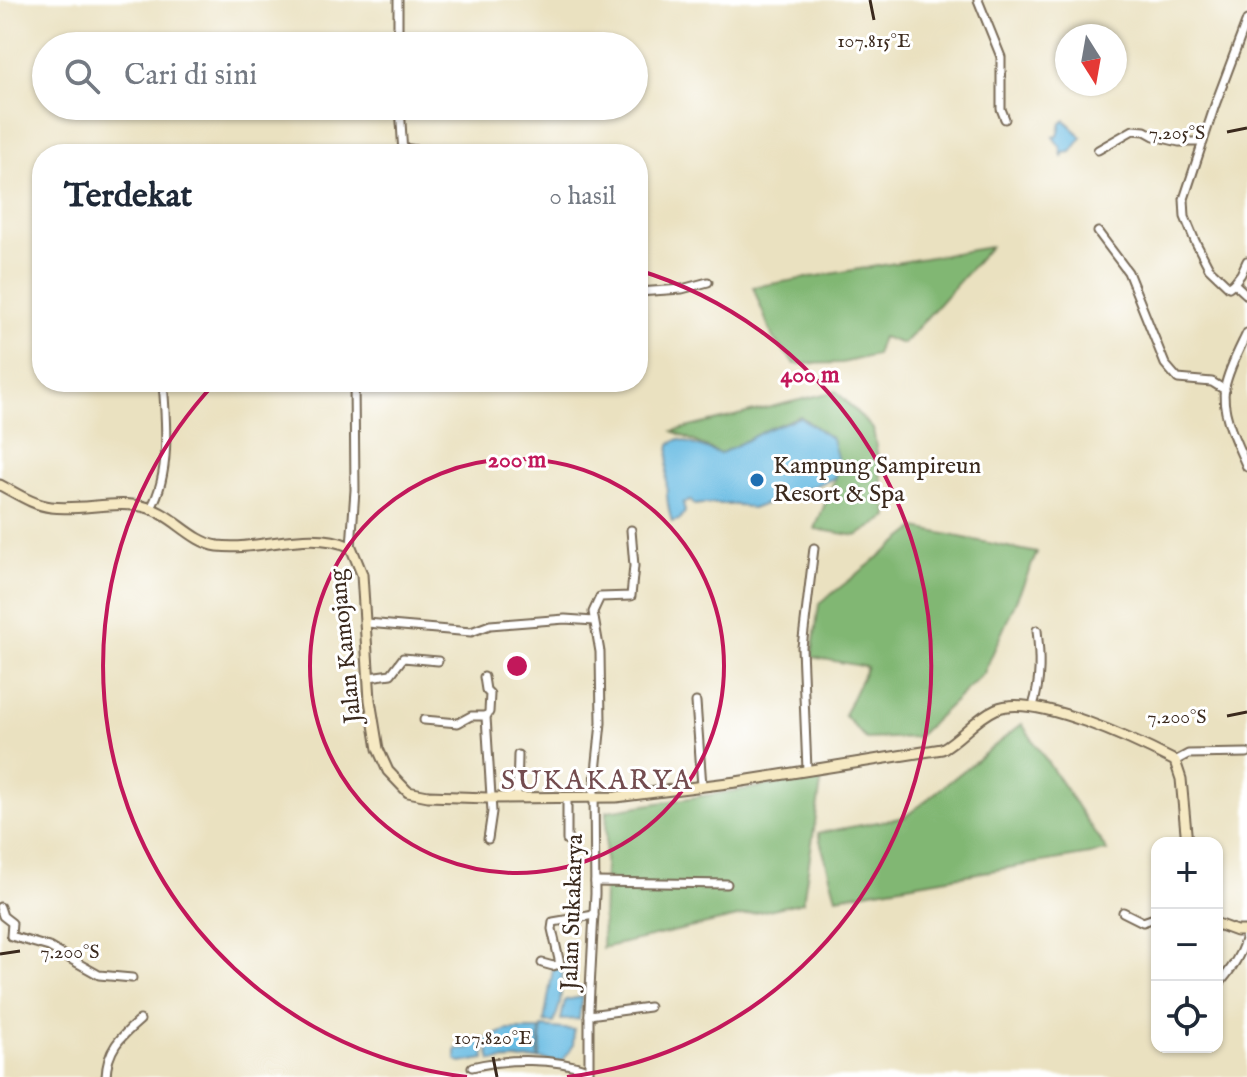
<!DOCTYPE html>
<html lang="id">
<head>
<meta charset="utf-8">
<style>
	:root { --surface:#fff; --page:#f6f6f7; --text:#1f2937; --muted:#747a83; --line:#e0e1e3 }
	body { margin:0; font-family:"IM FELL English",serif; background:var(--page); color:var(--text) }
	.controls { position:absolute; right:24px; bottom:24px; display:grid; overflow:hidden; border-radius:16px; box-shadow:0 2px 6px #0004 }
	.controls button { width:72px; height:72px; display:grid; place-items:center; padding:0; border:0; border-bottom:2px solid var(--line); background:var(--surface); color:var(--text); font:40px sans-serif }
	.compass { position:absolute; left:1055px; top:24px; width:72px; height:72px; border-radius:50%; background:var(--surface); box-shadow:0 2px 6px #0004; rotate:169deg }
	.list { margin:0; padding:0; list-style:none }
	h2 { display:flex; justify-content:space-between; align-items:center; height:104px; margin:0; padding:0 32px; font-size:34px }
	h2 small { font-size:26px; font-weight:400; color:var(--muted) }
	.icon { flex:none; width:44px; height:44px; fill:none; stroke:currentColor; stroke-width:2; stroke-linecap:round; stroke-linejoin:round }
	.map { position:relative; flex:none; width:1247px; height:1077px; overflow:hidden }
	.search { position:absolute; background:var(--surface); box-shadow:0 2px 6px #0004; left:32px; top:32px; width:616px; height:88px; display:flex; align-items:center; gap:20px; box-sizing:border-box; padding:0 28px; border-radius:44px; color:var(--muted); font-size:30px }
	.panel { position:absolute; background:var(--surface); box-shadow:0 2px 6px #0004; left:32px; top:144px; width:616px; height:248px; border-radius:32px }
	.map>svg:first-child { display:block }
	.forest { fill:#81b773; stroke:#5e7048; stroke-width:2 }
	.water { fill:#65bae2; stroke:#507280; stroke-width:2 }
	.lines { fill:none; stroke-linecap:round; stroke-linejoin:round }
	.minor-casing { stroke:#786a57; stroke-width:11 }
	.secondary-casing { stroke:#786a57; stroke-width:13 }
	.minor { stroke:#fff; stroke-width:7 }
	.secondary { stroke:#f6e9c3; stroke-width:9 }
	.ticks { fill:none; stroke:#3b2a1e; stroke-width:3 }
	.ring { fill:none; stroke:#c2185b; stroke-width:4 }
	.poi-dot { fill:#1f6fb2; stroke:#fff; stroke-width:3 }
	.labels { text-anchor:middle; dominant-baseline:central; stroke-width:6; stroke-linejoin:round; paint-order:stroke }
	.poi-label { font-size:24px; fill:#3b2a1e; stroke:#fff; text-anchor:start }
	.street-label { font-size:24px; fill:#3b2a1e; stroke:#fff }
	.quarter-label { font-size:28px; letter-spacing:2px; fill:#734c4f; stroke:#fff }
	.ticks-label { font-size:20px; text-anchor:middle; fill:#3b2a1e; stroke:#fff; stroke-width:6; stroke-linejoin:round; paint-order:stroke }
	.centre { fill:#c2185b; stroke:#fff; stroke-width:4 }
	.ring-label { font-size:24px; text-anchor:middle; font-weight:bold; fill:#c2185b; stroke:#fff; stroke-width:6; stroke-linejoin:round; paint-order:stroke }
</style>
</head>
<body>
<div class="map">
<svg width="1247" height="1077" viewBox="0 0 1247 1077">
	<rect width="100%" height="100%" fill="#fff"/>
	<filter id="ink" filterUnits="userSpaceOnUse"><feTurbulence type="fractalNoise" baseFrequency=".0125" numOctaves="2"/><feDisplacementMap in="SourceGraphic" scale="16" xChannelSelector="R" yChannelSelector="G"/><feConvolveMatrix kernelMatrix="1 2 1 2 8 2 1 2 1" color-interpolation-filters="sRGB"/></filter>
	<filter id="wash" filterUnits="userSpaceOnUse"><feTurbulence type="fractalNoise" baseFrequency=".006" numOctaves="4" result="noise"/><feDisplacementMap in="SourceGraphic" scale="32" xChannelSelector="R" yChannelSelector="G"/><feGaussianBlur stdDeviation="1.8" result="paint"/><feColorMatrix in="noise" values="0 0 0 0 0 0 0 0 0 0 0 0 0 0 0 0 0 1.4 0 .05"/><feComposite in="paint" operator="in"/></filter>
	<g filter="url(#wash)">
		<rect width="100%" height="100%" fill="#eae1c0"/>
		<!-- forest -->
		<g class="forest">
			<path d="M990,247l-87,97 -21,-7 -6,18 -34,8 -47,1 -22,-26 -20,-51z"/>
			<path d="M836,391l37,38 15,88 -31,19 -42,-7 20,-51 -3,-39 -32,-23 -32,13 -48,25 -47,-23z"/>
			<path d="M916,528l121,25 -53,120 -67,64 -51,2 -22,-24 23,-48 -55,-10 7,-53z"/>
			<path d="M1022,724l85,127 -271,46 -18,-64 87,-16z"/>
			<path d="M822,777l-19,125 -201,46 5,-137z"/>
		</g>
		<!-- water -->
		<g class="water">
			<path d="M1065,120l17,17 -11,15 -8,1 -1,5 -1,-10 -8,-11 5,-1 3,-13z"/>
			<path d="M800,417l32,22 6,22 -3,17 -83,31c-10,-6 -45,-6 -58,-4l-3,-5 -8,3 2,9 -6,8 -7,2c-8,-26 -6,-51 -2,-78l9,-5 41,15 48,-25z"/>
			<path d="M563,968l-3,36 -6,19 -10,-1 9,-53z"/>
			<path d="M582,997l-3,22 -18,1 4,-20z"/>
			<path d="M542,1027l32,3 -1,16 -11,16 -22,-3z"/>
			<path d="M507,1030h33l-2,29 -47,2 -5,-22z"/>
			<path d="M483,1039l2,20 -24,4 -5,-3v-11l14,-1z"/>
		</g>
	</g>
	<g filter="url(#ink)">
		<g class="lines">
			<defs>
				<g id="minor">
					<path d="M398,0v46"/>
					<path d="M978,0l23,57v52l4,10"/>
					<path d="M1247,20l-32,85 -31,94 1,18 10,24 14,27 20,19 5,-4 13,12"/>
					<path d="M400,106l3,48"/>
					<path d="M403,148l41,6"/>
					<path d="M1098,150l35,-20 12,1 9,5 25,6h24"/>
					<path d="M1098,232l30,40 37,92 13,15 34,3 13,8"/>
					<path d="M1234,283l7,-9 6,-13"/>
					<path d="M638,292l44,-3 26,-7"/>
					<path d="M1247,333c-8,17 -18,35 -22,54 -5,25 12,57 22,80"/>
					<path d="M151,508c20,-35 15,-87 12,-126"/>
					<path d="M351,547l4,-57 -1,-108"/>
					<path d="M367,623l104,9 19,-7 75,-6 29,2"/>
					<path d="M369,677l22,-3 12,-16 35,3"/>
					<path d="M484,677l2,13 4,4 -1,18 -3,5 6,95 -4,27"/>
					<path d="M696,702l6,84"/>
					<path d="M1033,706c8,-26 7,-49 4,-76"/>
					<path d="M424,720l34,3 13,-7h15"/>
					<path d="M1175,761l13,-7 59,-1"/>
					<path d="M807,770l-5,-123 12,-99"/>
					<path d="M517,797l1,-42"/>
					<path d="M567,840v-43"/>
					<path d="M595,882l132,2"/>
					<path d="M0,907l3,9 9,7 -1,13 38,11 50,28 33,3"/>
					<path d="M1123,912l20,10 14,-5"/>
					<path d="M542,963l11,3 7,-2 -8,-35 1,-7 41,-7"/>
					<path d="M1217,986c12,-13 29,-37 29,-55"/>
					<path d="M589,1015l60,-8"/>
					<path d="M472,1067c34,-9 83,-9 116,3"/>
					<path d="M106,1077c1,-27 14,-40 34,-57"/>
					<path d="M589,1077v-69l6,-114 -1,-103 7,-68 -1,-71 -7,-40 7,-15 31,-1 3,-30 -3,-36"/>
				</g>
				<g id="secondary">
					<path d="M0,485c16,8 33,20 51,22 31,4 67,-8 98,1 24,7 43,34 69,38 44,5 90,-18 133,1l11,27 8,126 8,49 10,22 20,21 20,4 60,2 128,-1 120,-15 206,-33c20,-11 32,-30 54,-40 38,-17 142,33 179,52l6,18 6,64"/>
					<path d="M1217,924l19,7h11"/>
				</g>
			</defs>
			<!-- minor casing -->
			<use href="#minor" class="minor-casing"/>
			<!-- secondary casing -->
			<use href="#secondary" class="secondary-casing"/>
			<!-- minor -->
			<use href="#minor" class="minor"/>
			<!-- secondary -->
			<use href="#secondary" class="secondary"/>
		</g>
	</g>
	<!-- ticks -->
	<path class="ticks" d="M870,0l4,20M1227,132l20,-4M1227,716l20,-4M0,954l20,-3M493,1057l4,20"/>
	<!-- distance rings -->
	<g class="ring">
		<circle cx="517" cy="666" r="207"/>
		<path d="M467 1077A414 414 0 0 1 214 384M638 270A414 414 0 0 1 567 1077"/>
	</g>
	<!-- markers -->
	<circle class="poi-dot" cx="757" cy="480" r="8"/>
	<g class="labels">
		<!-- poi labels -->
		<g class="poi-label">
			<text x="773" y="466">Kampung Sampireun<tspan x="773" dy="28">Resort &amp; Spa</tspan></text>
		</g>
		<!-- street labels -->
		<g class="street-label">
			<text transform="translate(346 646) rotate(-96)">Jalan Kamojang</text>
			<text transform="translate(573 912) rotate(-88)">Jalan Sukakarya</text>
		</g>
		<!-- quarter labels -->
		<g class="quarter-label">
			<text x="597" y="781">SUKAKARYA</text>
		</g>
	</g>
	<g class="ticks-label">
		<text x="874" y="47">107.815°E</text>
		<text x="1177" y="139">7.205°S</text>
		<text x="1177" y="723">7.200°S</text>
		<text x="70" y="958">7.200°S</text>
		<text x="493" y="1044">107.820°E</text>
	</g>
	<circle cx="517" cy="666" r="12" class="centre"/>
	<g class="ring-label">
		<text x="810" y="382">400 m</text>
		<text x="517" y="467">200 m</text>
	</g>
</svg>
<div class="controls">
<button>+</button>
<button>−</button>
<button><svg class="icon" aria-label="locate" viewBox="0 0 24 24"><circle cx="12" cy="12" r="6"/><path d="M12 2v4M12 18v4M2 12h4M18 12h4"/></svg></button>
</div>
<svg class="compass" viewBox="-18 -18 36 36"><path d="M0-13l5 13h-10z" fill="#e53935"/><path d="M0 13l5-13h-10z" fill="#747a83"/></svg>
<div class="search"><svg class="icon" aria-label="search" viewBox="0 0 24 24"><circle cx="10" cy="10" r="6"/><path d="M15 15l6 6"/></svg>Cari di sini</div>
<section class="panel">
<h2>Terdekat<small>0 hasil</small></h2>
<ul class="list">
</ul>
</section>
</div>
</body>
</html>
